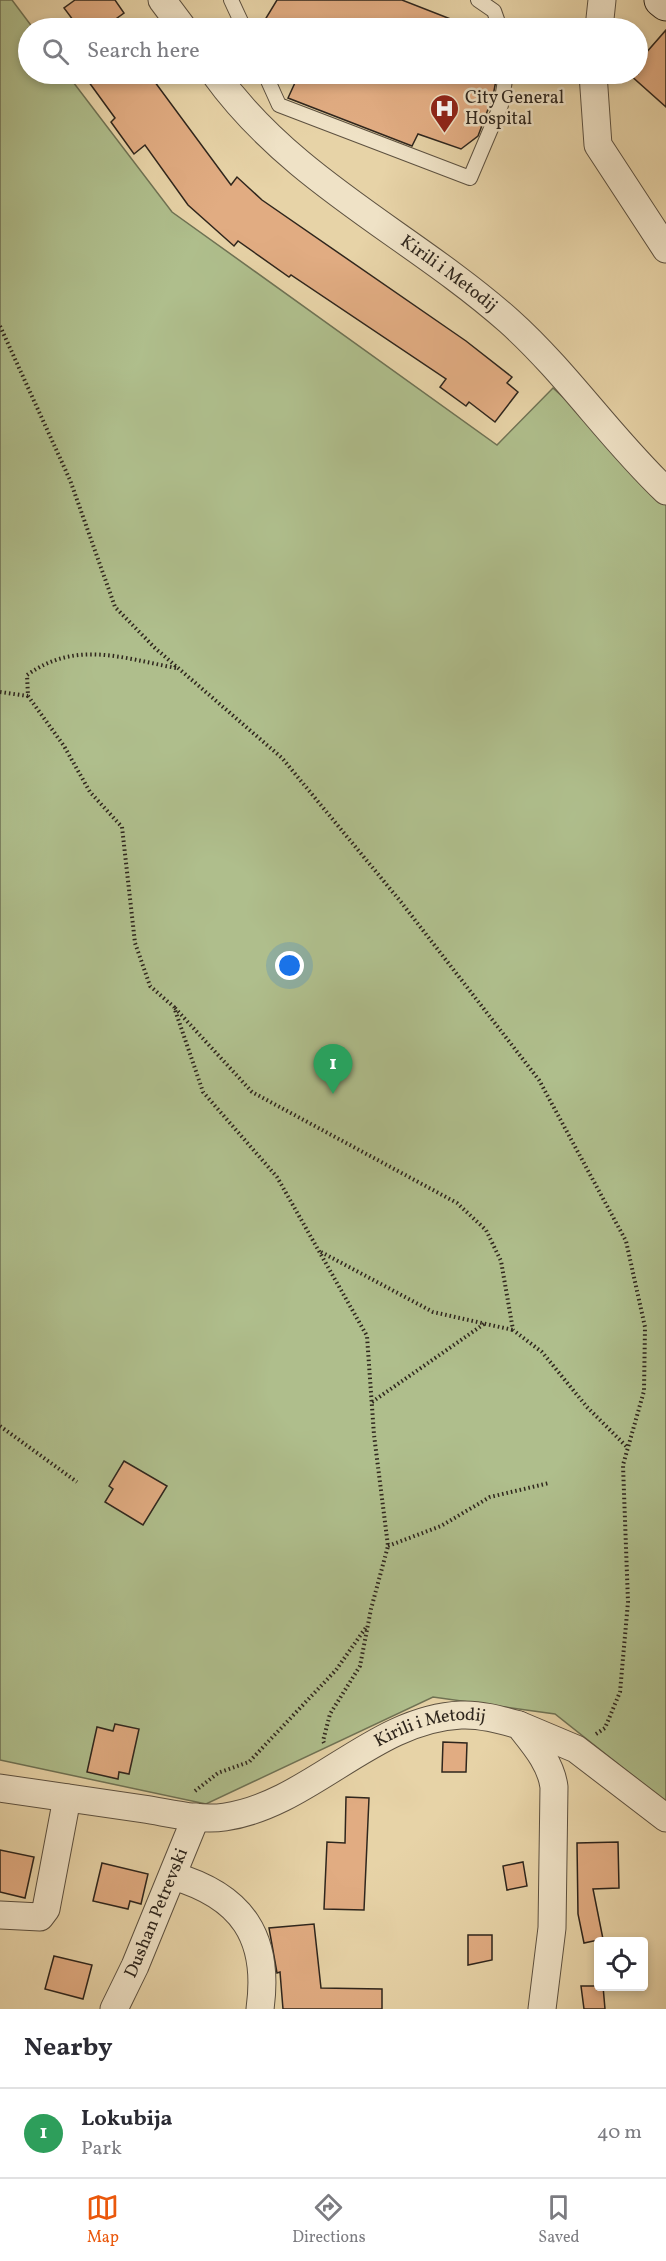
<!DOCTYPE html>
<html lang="en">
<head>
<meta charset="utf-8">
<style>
	:root { --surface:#fff; --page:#f2f2f3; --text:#2b2b33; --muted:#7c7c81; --line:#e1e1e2; --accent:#ea580c }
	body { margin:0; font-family:Vollkorn,serif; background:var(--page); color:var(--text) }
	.controls { position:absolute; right:18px; bottom:18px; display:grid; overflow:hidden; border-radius:6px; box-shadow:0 3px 9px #0003 }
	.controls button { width:54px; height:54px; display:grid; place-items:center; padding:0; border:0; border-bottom:2px solid var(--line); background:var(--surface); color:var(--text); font:30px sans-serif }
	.you { position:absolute; left:290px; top:966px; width:21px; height:21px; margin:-15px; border:4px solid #fff; border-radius:50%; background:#1a73e8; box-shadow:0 0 0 9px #1a73e833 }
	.badge { display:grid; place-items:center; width:39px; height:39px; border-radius:50%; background:var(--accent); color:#fff; font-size:20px; font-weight:700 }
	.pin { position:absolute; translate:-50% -50px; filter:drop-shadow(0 2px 3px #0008) }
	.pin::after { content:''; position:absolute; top:32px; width:21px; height:18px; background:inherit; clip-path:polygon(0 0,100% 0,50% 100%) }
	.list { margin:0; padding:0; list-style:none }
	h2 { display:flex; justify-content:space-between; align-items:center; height:78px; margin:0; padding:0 24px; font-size:26px }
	h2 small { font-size:20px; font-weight:400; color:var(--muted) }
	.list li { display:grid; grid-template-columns:39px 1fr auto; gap:18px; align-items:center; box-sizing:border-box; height:90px; padding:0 24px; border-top:2px solid var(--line) }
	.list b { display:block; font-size:22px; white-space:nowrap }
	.list p { margin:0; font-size:20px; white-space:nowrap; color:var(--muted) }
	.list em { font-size:20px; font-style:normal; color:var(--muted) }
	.icon { flex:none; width:33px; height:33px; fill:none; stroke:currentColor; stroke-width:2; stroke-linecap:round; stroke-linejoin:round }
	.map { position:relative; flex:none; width:666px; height:2009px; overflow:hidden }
	.search { position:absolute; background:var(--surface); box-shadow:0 3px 9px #0003; left:18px; right:18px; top:18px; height:66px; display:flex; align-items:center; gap:15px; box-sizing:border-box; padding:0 21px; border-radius:33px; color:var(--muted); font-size:22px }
	.sheet { height:168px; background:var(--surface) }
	nav { display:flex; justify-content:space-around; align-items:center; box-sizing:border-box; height:84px; border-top:2px solid var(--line); background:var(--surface); font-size:16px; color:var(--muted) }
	nav a { display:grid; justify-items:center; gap:3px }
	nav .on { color:var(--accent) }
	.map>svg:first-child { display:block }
	.green { fill:#afbe8c; stroke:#6f7254; stroke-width:1.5 }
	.building { fill:#e1ac82; stroke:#2f261d; stroke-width:1.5 }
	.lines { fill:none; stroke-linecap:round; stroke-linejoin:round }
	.lane-casing { stroke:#5d5140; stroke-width:16 }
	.street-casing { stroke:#5d5140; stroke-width:29 }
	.secondary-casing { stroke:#2f261d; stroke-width:35 }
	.path { stroke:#2f261d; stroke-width:4; stroke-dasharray:1.5 3; stroke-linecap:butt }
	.lane { stroke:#efe2c6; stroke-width:14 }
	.street { stroke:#efe2c6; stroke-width:27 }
	.secondary { stroke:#efe2c6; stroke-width:33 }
	.labels { text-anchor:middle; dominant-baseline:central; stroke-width:5; stroke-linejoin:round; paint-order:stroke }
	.poi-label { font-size:18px; fill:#2f261d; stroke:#efe2c6; text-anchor:start }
	.street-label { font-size:18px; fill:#2f261d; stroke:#efe2c6 }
</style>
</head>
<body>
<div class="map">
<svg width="666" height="2009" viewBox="0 0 666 2009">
	<rect width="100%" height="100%" fill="#e7d3a7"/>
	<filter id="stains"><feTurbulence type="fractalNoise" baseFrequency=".00333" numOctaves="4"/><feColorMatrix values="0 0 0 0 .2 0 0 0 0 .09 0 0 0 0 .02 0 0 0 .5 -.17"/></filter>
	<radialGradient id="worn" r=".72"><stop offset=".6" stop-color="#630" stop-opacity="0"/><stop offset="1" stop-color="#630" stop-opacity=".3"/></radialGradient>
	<!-- green -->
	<path class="green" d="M0,0h12l21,28h-5v46h39l105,138 325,233 56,-57 113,103v1311l-111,-88 -122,-17 -227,107 -206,-44z"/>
	<!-- building -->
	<g class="building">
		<path d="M75,0h40l9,13 -21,15h-24l-15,-20z"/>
		<path d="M277,0h125l69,27 -211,1z"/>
		<path d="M666,30v77l-37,-33h9v-12z"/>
		<path d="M83,74h66l82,111 6,-8 25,23 204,141 46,36 -5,6 11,9 -23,30 -26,-20 -3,4 -26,-19 6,-8 -155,-104 -2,2 -51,-36 -4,5 -46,-41 -43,-60 -11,9 -23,-32 4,-4z"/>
		<path d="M299,74h197l1,1 -4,21 -15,40 -17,13 -43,-15 -6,12 -124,-48z"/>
		<path d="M124,1461l43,25 -24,39 -38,-23 8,-13 -4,-3z"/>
		<path d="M115,1724l24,5 -10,45 -10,-2 -1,7 -31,-7 10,-45 16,4z"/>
		<path d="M443,1742l24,1 -1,29h-24z"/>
		<path d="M346,1797l23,1 -5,112 -40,-1 3,-67 18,1z"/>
		<path d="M618,1842l1,46 -26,1 10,50 -19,4 -6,-29 -1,-71z"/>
		<path d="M0,1850l34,7 -9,41 -25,-6z"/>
		<path d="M523,1862l4,24 -20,4 -4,-24z"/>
		<path d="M102,1863l46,11 -7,30 -11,-3 -2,8 -35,-8z"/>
		<path d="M314,1924l7,64 61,1v20h-99l-3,-37 -3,1 -8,-45z"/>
		<path d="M468,1935h24v25l-24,5z"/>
		<path d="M54,1956l38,9 -9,34 -38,-10z"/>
		<path d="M581,1986h22l2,23h-21z"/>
	</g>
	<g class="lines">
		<defs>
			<g id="lane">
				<path d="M231,0l13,28"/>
				<path d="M478,0l16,11 6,17"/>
				<path d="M265,74l14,31 191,73 31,-73 5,-31"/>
			</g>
			<g id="street">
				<path d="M162,0l21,28"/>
				<path d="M599,28l3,-28"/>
				<path id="s1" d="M215,74c78,108 197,161 294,247 58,52 101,117 157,170"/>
				<path d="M593,74l5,71 68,104"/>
				<path d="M519,1725l57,24 90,69"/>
				<path id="s2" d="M0,1788c48,7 96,14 144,21 26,4 55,12 81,8 86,-13 148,-98 236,-102 19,-1 40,5 58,10 15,19 32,38 35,62l-2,141 -10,81"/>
				<path d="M173,1876c69,20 97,61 87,133"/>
				<path d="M0,1915l40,2 6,-8 21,-111"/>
				<path id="s3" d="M114,2009l21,-43 61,-149"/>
			</g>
			<path id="secondary" d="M661,0l5,4"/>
		</defs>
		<!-- lane casing -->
		<use href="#lane" class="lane-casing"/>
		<!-- street casing -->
		<use href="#street" class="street-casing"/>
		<!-- secondary casing -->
		<use href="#secondary" class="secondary-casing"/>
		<!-- path -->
		<g class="path">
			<path d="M0,326l70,154 45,127 40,41 127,110 119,144 138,178 87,161 19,86 -1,64 -21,74 5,137 -8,90 -15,36 -9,6"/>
			<path d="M176,668c-54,-10 -100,-28 -149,7l1,21 36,50 26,46 32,35 13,116 15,43 24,21 29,85 74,85 90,159 7,99 14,111 -17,63 -11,57 -30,48 -7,27 2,4"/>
			<path d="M0,692l28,4"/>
			<path d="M175,1008l77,84 205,111 29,27 15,31 12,69 29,22 45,55 40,40"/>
			<path d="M321,1252l112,60 80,18"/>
			<path d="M372,1402l112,-78"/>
			<path d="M0,1426l77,56"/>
			<path d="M388,1546l53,-20 49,-29 59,-14"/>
			<path d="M195,1791l23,-18 31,-11 87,-92 31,-44"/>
		</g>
		<!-- lane -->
		<use href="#lane" class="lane"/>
		<!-- street -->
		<use href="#street" class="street"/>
		<!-- secondary -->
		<use href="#secondary" class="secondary"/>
	</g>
	<!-- icons -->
	<defs>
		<symbol id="hospital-pin" viewBox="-11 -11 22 30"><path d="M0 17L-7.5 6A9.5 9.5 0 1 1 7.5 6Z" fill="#8f2418" stroke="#efe2c6"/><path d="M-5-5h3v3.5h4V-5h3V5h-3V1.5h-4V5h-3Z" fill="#fff"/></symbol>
	</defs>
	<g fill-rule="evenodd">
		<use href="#hospital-pin" x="428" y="92" width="33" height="45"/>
	</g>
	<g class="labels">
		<!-- poi labels -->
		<g class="poi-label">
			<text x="465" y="98">City General<tspan x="465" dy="21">Hospital</tspan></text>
		</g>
		<!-- street labels -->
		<g class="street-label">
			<text stroke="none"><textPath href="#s1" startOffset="309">Kirili i Metodij</textPath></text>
			<text stroke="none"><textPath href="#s2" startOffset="454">Kirili i Metodij</textPath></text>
			<text stroke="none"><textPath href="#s3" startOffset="105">Dushan Petrevski</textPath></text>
		</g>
	</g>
	<rect width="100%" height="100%" filter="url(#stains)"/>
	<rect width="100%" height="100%" fill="url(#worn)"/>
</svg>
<div class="controls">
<button><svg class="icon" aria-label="locate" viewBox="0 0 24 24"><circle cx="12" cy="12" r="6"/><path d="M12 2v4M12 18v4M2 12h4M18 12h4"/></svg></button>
</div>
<div class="you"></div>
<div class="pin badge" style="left:333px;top:1094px;background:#2e9e5b">1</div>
<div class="search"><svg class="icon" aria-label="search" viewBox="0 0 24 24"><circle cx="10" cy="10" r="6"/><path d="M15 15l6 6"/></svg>Search here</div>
</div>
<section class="sheet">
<h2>Nearby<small></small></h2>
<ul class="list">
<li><span class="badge" style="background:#2e9e5b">1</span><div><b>Lokubija</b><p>Park</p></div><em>40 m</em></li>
</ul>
</section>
<nav>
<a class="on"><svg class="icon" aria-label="map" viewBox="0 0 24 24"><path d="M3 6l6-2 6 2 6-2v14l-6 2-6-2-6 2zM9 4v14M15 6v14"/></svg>Map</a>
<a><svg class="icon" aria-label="directions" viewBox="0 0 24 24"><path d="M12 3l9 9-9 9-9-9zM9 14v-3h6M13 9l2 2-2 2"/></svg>Directions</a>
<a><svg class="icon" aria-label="saved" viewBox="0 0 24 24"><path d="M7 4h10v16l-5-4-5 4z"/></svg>Saved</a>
</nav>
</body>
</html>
